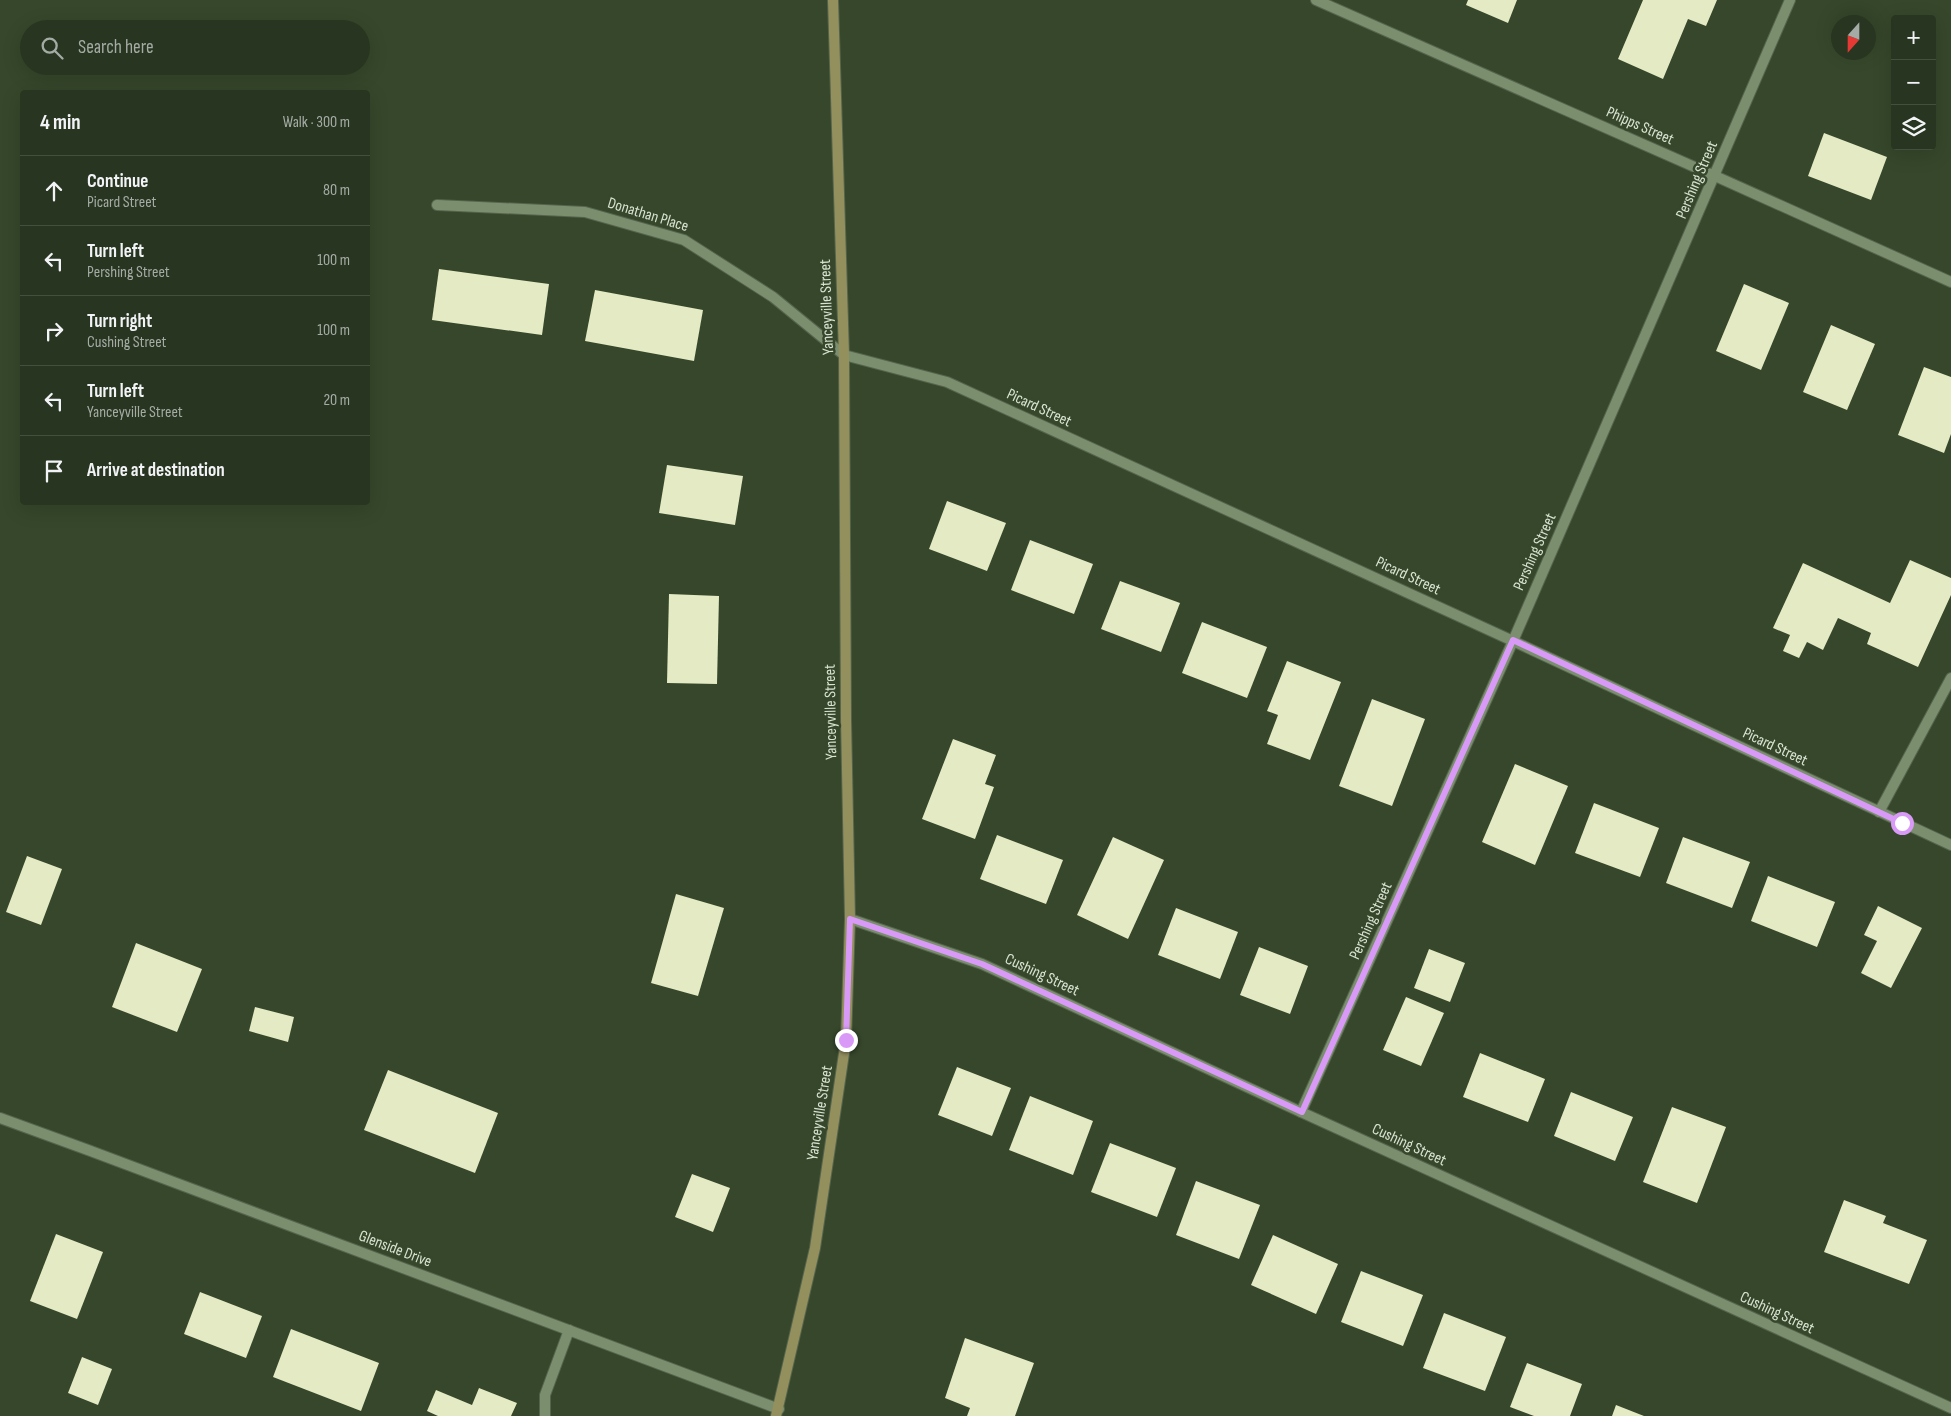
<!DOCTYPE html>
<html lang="en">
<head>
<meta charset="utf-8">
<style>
	:root { --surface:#283520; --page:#303d29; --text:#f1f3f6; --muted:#a5aba5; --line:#44503e }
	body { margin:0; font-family:"Sofia Sans Condensed",sans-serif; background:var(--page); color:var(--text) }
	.controls { position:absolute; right:15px; top:15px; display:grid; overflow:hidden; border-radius:5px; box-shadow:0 5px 20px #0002 }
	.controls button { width:45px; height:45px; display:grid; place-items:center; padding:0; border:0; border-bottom:1px solid var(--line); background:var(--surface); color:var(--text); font:25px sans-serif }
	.compass { position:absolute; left:1831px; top:15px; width:45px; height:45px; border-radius:50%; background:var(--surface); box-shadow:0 5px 20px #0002; rotate:201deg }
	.stop { position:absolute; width:15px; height:15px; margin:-11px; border:4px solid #d99af7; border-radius:50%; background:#fff }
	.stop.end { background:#d99af7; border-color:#fff; box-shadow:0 1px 5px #0008 }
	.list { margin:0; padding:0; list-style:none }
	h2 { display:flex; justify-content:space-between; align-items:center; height:65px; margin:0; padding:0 20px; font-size:21px }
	h2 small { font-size:16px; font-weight:400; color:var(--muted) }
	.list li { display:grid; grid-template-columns:32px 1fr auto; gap:15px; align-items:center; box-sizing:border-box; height:70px; padding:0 20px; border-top:1px solid var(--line) }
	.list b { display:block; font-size:19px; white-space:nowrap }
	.list p { margin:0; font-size:16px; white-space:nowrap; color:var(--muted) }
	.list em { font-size:16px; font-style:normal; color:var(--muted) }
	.icon { flex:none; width:28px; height:28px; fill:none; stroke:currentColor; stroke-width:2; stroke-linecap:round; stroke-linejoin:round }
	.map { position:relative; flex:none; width:1951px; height:1416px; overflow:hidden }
	.search { position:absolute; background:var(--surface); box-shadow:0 5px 20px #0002; left:20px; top:20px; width:350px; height:55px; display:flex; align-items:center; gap:12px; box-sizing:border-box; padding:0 18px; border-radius:28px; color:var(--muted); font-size:19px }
	.panel { position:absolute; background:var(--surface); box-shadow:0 5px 20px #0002; left:20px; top:90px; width:350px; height:415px; border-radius:5px }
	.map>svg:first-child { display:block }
	.building { fill:#e4eac3 }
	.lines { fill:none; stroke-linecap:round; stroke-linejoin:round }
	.lane-casing { stroke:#55644c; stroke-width:12 }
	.street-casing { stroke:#55644c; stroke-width:12 }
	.secondary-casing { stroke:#55644c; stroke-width:12 }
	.lane { stroke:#7b8f6f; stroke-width:10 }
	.street { stroke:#7b8f6f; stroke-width:10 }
	.secondary { stroke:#94905e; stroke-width:10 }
	.route { stroke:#d99af7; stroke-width:6 }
	.labels { text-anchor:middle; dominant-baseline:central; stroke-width:5; stroke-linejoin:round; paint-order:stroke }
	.street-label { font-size:16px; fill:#d8e3d2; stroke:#36472b }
</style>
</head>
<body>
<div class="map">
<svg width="1951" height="1416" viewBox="0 0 1951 1416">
	<rect width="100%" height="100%" fill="#36472b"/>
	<!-- building -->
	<g class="building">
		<path d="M1468,0h49l-9,23 -42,-18z"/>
		<path d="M1643,0h74l-11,26 -18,-7 -25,60 -45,-20z"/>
		<path d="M1824,133l63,24 -16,43 -63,-24z"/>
		<path d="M439,269l110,15 -7,51 -110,-15z"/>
		<path d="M1744,284l45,19 -28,67 -45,-19z"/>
		<path d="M595,290l108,20 -9,51 -109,-20z"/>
		<path d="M1831,325l44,19 -28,66 -44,-18z"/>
		<path d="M1924,367l27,10v57l-7,19 -46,-18z"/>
		<path d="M667,465l76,11 -8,49 -76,-12z"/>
		<path d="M947,501l59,22 -19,48 -58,-22z"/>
		<path d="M1030,540l63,24 -19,50 -63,-24z"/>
		<path d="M1910,560l41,18v17l-33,72 -51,-23 4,-11 -33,-15 -15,32 -16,-8 -8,16 -16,-7 7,-16 -17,-7 30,-65 87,40z"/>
		<path d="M1120,581l60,22 -19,49 -60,-23z"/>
		<path d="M669,594l50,2 -2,88 -50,-1z"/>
		<path d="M1202,622l65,25 -20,51 -65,-25z"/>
		<path d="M1287,661l54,21 -31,78 -43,-16 11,-29 -11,-4z"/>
		<path d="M1372,699l53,20 -33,87 -53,-20z"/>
		<path d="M953,739l43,16 -11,29 9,3 -19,52 -53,-20z"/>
		<path d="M1515,764l53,22 -33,79 -53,-23z"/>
		<path d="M1594,803l65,25 -19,49 -65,-24z"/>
		<path d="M997,835l66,25 -17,44 -66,-25z"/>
		<path d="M1113,837l51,23 -36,79 -51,-24z"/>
		<path d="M1683,837l67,25 -18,46 -66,-25z"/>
		<path d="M27,856l35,13 -21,56 -35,-13z"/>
		<path d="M1768,876l67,26 -18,45 -66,-26z"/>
		<path d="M676,894l48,14 -26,88 -47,-13z"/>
		<path d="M1878,906l44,22 -31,60 -30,-15 16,-32 -13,-6z"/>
		<path d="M1176,908l62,24 -18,47 -62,-24z"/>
		<path d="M136,943l66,26 -25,63 -65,-25z"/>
		<path d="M1259,947l49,19 -18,48 -50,-19z"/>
		<path d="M1429,949l36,14 -15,39 -36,-14z"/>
		<path d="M1406,997l38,16 -23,53 -38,-16z"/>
		<path d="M255,1007l39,10 -6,25 -39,-11z"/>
		<path d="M1480,1053l65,26 -17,43 -65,-25z"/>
		<path d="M957,1067l54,21 -19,48 -54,-21z"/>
		<path d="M388,1070l110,43 -23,60 -111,-43z"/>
		<path d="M1571,1092l62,25 -18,44 -61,-25z"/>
		<path d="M1030,1096l63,25 -20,54 -64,-25z"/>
		<path d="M1672,1107l54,20 -29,76 -54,-21z"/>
		<path d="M1110,1143l66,25 -19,49 -66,-25z"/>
		<path d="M692,1174l38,14 -17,44 -38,-15z"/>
		<path d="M1196,1181l64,24 -21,54 -63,-24z"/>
		<path d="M1844,1200l42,16 -3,7 44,17 -18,44 -85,-32z"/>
		<path d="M56,1234l47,18 -26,67 -47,-18z"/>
		<path d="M1273,1235l65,29 -22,50 -65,-29z"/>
		<path d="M1361,1271l62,24 -20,51 -62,-24z"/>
		<path d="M200,1292l62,24 -16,42 -62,-24z"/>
		<path d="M1444,1313l62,24 -21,54 -62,-23z"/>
		<path d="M291,1329l88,34 -18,48 -88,-34z"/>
		<path d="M965,1338l69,25 -19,53h-48l3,-8 -25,-10z"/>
		<path d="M82,1357l30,12 -14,36 -30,-12z"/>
		<path d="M1527,1363l55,21 -12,32h-36l-24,-9z"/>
		<path d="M479,1388l38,15 -6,13h-73l-11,-5 9,-21 36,15z"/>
		<path d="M1616,1405l28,11h-32z"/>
	</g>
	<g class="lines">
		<defs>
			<g id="lane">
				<path d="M1879,812l72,-134"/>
				<path d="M545,1416v-21l24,-65"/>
			</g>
			<g id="street">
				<path d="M1316,0l399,176 236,106"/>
				<path d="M437,205l148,7 99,28 89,57 71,58 103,27 566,259 438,204"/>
				<path d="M850,919l132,45 319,148 650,296"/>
				<path d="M1301,1112l212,-471 277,-641"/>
				<path d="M0,1118l88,32 691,259"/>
			</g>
			<path id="secondary" d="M776,1416l39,-168 31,-208 4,-121 -4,-200 -2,-364 -11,-355"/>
		</defs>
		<!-- lane casing -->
		<use href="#lane" class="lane-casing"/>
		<!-- street casing -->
		<use href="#street" class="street-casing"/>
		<!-- secondary casing -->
		<use href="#secondary" class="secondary-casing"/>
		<!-- lane -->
		<use href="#lane" class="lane"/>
		<!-- street -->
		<use href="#street" class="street"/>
		<!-- secondary -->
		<use href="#secondary" class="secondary"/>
	</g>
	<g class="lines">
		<!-- route -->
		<path class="route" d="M846,1040l4,-121 132,45 320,148 211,-472 389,183"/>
	</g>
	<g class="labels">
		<!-- street labels -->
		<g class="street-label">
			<text transform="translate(1640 126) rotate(24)">Phipps Street</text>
			<text transform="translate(1697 180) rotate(-67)">Pershing Street</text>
			<text transform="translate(648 215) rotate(17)">Donathan Place</text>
			<text transform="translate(827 307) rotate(-92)">Yanceyville Street</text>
			<text transform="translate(1039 408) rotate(25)">Picard Street</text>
			<text transform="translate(1535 552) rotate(-66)">Pershing Street</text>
			<text transform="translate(1408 576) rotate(25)">Picard Street</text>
			<text transform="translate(831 712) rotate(-91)">Yanceyville Street</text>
			<text transform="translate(1775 747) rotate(25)">Picard Street</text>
			<text transform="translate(1371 921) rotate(-66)">Pershing Street</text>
			<text transform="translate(1042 975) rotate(25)">Cushing Street</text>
			<text transform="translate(820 1113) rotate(-81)">Yanceyville Street</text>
			<text transform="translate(1409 1145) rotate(25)">Cushing Street</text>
			<text transform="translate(395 1249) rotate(21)">Glenside Drive</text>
			<text transform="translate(1777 1313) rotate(25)">Cushing Street</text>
		</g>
	</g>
</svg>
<div class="controls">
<button>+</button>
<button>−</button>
<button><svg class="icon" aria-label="layers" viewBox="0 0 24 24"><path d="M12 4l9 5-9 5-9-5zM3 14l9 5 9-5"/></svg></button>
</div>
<svg class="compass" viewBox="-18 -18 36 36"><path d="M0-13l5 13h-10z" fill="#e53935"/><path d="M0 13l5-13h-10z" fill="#a5aba5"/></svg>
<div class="stop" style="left:1902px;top:823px"></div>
<div class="stop end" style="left:846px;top:1040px"></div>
<div class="search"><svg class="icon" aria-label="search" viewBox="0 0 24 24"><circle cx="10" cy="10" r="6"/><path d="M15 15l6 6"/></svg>Search here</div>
<section class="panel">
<h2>4 min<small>Walk · 300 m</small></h2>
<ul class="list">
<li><svg class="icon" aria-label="ahead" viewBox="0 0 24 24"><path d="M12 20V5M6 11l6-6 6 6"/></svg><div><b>Continue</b><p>Picard Street</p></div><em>80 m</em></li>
<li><svg class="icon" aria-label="left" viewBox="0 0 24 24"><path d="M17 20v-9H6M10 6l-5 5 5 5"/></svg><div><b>Turn left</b><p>Pershing Street</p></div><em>100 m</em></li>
<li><svg class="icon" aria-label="right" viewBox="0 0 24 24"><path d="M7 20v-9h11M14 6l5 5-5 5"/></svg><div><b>Turn right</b><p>Cushing Street</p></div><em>100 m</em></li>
<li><svg class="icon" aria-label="left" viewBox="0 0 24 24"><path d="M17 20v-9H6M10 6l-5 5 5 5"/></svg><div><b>Turn left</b><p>Yanceyville Street</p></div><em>20 m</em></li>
<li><svg class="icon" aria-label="arrive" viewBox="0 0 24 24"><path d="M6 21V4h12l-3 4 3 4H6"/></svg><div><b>Arrive at destination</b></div></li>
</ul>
</section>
</div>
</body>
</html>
